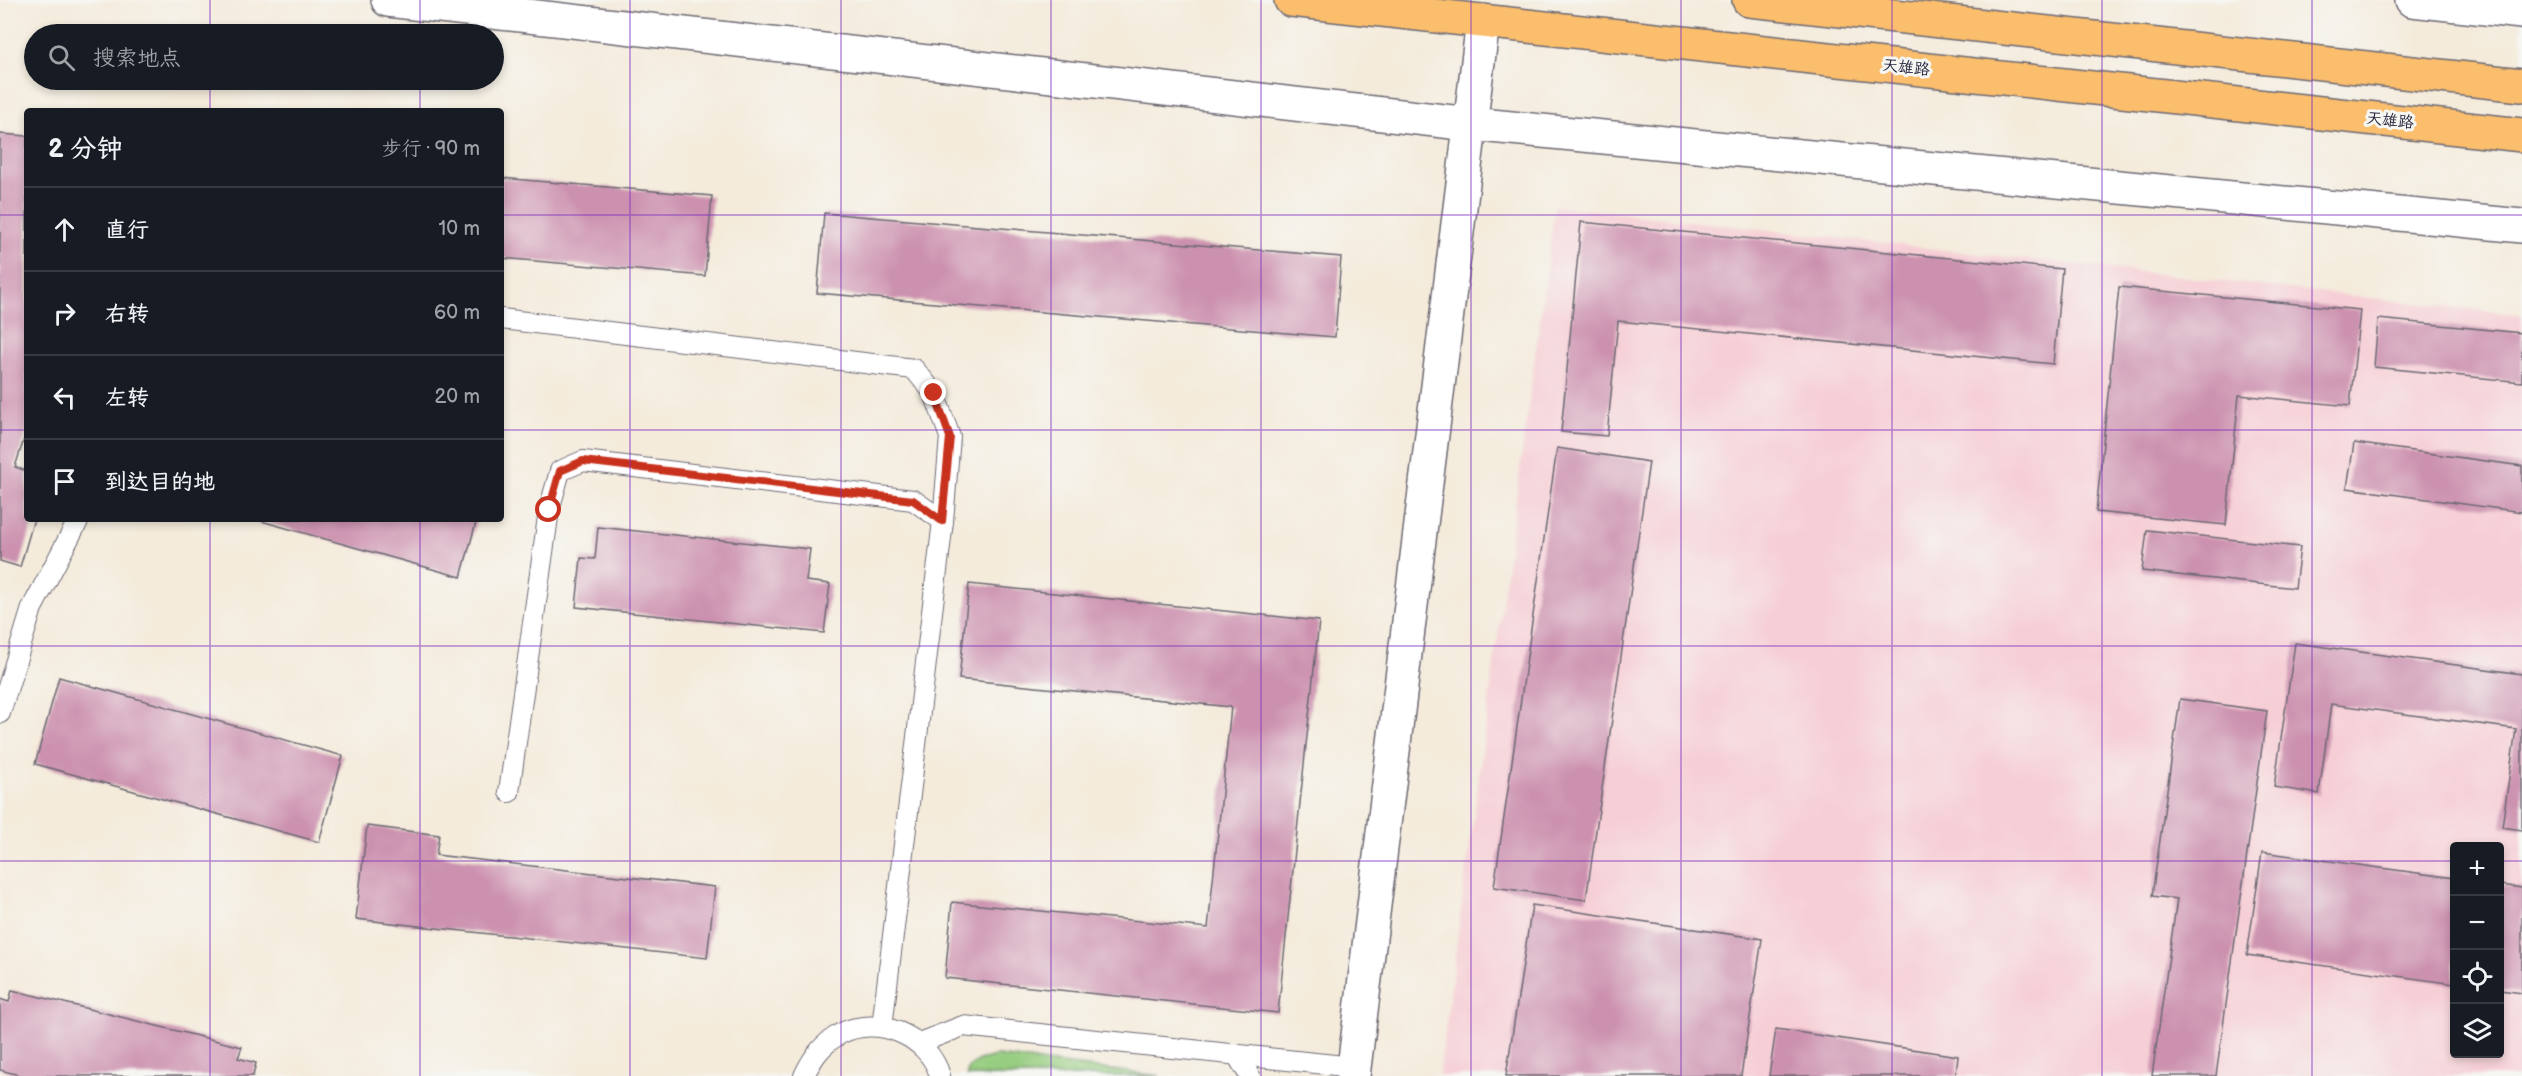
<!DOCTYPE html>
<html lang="zh">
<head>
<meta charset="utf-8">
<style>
	:root { --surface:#171b24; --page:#20242c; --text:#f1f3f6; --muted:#9ea1a6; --line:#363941 }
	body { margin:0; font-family:"Balsamiq Sans","LXGW WenKai TC",sans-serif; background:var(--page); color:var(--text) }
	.controls { position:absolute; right:18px; bottom:18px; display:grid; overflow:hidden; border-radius:6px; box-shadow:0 3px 9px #0003 }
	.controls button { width:54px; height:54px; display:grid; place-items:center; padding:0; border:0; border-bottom:2px solid var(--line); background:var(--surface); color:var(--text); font:30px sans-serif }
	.stop { position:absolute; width:18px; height:18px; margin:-14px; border:4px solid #c8321e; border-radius:50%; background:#fff }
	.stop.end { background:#c8321e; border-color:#fff; box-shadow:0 2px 6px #0008 }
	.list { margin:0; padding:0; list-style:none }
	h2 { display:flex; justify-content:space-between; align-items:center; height:78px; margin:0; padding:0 24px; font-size:26px }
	h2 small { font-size:20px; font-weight:400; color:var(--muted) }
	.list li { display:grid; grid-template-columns:39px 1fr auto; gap:18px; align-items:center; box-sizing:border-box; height:84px; padding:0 24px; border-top:2px solid var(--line) }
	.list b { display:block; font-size:22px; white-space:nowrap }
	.list em { font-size:20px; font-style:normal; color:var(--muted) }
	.icon { flex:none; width:33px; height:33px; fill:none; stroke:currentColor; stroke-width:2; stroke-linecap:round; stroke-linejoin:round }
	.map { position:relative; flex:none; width:2522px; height:1076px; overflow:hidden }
	.search { position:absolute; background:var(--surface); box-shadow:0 3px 9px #0003; left:24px; top:24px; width:480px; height:66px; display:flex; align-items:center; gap:15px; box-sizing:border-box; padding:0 21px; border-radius:33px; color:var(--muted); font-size:22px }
	.panel { position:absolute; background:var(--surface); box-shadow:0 3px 9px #0003; left:24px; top:108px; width:480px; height:414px; border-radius:6px }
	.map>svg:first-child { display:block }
	.built { fill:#f6cfd6; fill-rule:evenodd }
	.green { fill:#97cd80; stroke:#5c785e; stroke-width:1.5 }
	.building { fill:#cc91af }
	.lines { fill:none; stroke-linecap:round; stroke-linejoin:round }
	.lane-casing { stroke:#6c6873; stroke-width:22 }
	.street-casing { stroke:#6c6873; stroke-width:36 }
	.primary-casing { stroke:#6c6873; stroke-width:36 }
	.lane { stroke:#fff; stroke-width:20 }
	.street { stroke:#fff; stroke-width:33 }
	.primary { stroke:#fabe6d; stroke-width:33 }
	.route { stroke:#c8321e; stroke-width:8 }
	.grid { fill:none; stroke:#7b2cbf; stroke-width:1.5; stroke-opacity:0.55 }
	.labels { text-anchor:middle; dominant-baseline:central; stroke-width:6; stroke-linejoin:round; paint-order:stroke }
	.street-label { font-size:16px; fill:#22223b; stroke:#f6f6f2 }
</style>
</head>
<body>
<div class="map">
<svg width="2522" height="1076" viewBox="0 0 2522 1076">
	<rect width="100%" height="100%" fill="#f6f6f2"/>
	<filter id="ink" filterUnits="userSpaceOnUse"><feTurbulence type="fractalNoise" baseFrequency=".0167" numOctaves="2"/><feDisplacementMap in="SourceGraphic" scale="12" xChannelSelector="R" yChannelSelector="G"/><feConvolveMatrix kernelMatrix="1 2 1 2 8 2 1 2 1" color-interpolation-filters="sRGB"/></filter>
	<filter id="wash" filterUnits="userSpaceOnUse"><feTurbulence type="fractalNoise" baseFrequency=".008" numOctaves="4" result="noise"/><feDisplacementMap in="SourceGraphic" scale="24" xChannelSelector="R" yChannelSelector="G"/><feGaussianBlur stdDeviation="1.35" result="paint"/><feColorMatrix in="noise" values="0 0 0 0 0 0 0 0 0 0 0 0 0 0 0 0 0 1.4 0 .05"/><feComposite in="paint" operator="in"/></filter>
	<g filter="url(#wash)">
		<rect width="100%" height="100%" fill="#f4ebdb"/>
		<!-- built -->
		<path class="built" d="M1555,206l967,109v761h-1083zM2454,846h46v208h-46z"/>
		<!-- green -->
		<path class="green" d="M997,1056l163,20h-193l1,-8 11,-8z"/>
		<g id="blocks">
			<!-- building -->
			<g class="building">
				<path d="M0,134l27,2v294l-12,37 12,4v48h7l-14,48 -20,-6z"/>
				<path d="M501,178l211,18 -7,80 -204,-18z"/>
				<path d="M824,213l517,44 -6,80 -518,-44z"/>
				<path d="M1581,222l481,47 -9,95 -435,-43 -11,115 -46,-4z"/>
				<path d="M2119,287l241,23 -10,96 -111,-11 -13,130 -130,-13z"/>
				<path d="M2378,319l144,14v49l-148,-15z"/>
				<path d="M2354,443l168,23v46l-175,-24z"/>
				<path d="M1557,448l92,14 -63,438 -92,-13z"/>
				<path d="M254,519h223l-16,58z"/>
				<path d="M598,527l212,22 -4,32 24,3 -6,49 -248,-26 5,-49 14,1z"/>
				<path d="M2147,530l153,17 -5,41 -153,-17z"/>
				<path d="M969,584l350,37 -41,392 -333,-35 7,-76 256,26 23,-221 -272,-28z"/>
				<path d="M2295,643l227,31v156l-20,-3 14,-98 -185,-25 -12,90 -45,-7z"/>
				<path d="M59,677l284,79 -24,86 -284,-78z"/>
				<path d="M2180,699l87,12 -51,365h-64l25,-177 -25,-3z"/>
				<path d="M367,826l72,9 -3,20 279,32 -8,71 -351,-39z"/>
				<path d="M2262,852l192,26v106l-207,-29z"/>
				<path d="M2500,885l22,3v105l-22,-3z"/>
				<path d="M1532,905l230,34 -21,137h-235z"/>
				<path d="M12,990l230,57 -4,11 18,5 -3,13h-230l-23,-6v-71l9,3z"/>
				<path d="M1776,1029l182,27 -2,20h-187z"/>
			</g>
		</g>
	</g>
	<g filter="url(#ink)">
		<use href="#blocks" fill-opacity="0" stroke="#6c6873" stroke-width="1.5"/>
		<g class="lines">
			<defs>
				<g id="lane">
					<path d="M501,319l413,50 20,24 16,44 -7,84 -61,506"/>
					<path d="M0,713l32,-105 47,-89"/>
					<path d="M509,792l40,-282 11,-39 23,-10 330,39 30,21"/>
					<path d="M919,1043l44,-17 391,41"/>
					<path d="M1236,1054l14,22"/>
					<path d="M804,1076c8,-18 18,-32 36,-42 37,-20 89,2 100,42"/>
				</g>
				<g id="street">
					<path d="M388,0l1082,124 1052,102"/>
					<path d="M2412,0l110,12"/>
					<path d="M1353,1076l130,-1055"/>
				</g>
				<g id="primary">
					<path d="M1291,0l1231,135"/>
					<path d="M1749,0l773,85"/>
				</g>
			</defs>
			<!-- lane casing -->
			<use href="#lane" class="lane-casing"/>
			<!-- street casing -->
			<use href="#street" class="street-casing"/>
			<!-- primary casing -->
			<use href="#primary" class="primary-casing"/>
			<!-- lane -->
			<use href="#lane" class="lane"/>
			<!-- street -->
			<use href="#street" class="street"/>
			<!-- primary -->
			<use href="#primary" class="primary"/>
		</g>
	</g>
	<g class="lines" filter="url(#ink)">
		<!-- route -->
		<path class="route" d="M549,510l11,-39 23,-10 330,39 29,21 8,-84 -16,-44"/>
	</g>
	<!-- grid -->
	<path class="grid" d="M210,0v34M420,0v34M630,0v1076M841,0v1076M1051,0v1076M1261,0v1076M1471,0v1076M1681,0v1076M1892,0v1076M2102,0v1076M2312,0v1076M210,80v31M420,80v31M0,215h27M501,215h2021M0,430h27M501,430h2021M210,519v557M420,519v557M0,646h2522M0,861h2454M2500,861h22"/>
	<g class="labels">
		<!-- street labels -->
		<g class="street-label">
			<text transform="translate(1906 68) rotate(6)">天雄路</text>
			<text transform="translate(2390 121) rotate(6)">天雄路</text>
		</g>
	</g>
</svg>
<div class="controls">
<button>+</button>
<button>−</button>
<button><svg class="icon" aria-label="locate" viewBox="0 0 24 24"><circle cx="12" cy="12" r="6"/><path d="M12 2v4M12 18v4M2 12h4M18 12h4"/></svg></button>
<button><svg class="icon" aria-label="layers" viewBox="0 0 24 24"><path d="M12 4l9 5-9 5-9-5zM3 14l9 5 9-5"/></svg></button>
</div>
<div class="stop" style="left:549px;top:510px"></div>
<div class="stop end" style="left:934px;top:393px"></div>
<div class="search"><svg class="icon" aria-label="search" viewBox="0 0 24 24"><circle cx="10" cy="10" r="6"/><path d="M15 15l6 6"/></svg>搜索地点</div>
<section class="panel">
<h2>2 分钟<small>步行 · 90 m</small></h2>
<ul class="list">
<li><svg class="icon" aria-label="ahead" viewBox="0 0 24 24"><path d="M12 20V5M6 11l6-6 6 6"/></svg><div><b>直行</b></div><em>10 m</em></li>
<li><svg class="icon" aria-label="right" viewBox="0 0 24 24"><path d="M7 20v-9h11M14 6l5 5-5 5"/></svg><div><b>右转</b></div><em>60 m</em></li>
<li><svg class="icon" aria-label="left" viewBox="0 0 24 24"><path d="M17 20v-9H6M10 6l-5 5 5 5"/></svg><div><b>左转</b></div><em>20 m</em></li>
<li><svg class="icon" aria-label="arrive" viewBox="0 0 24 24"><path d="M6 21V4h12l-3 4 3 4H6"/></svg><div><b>到达目的地</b></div></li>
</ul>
</section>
</div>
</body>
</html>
